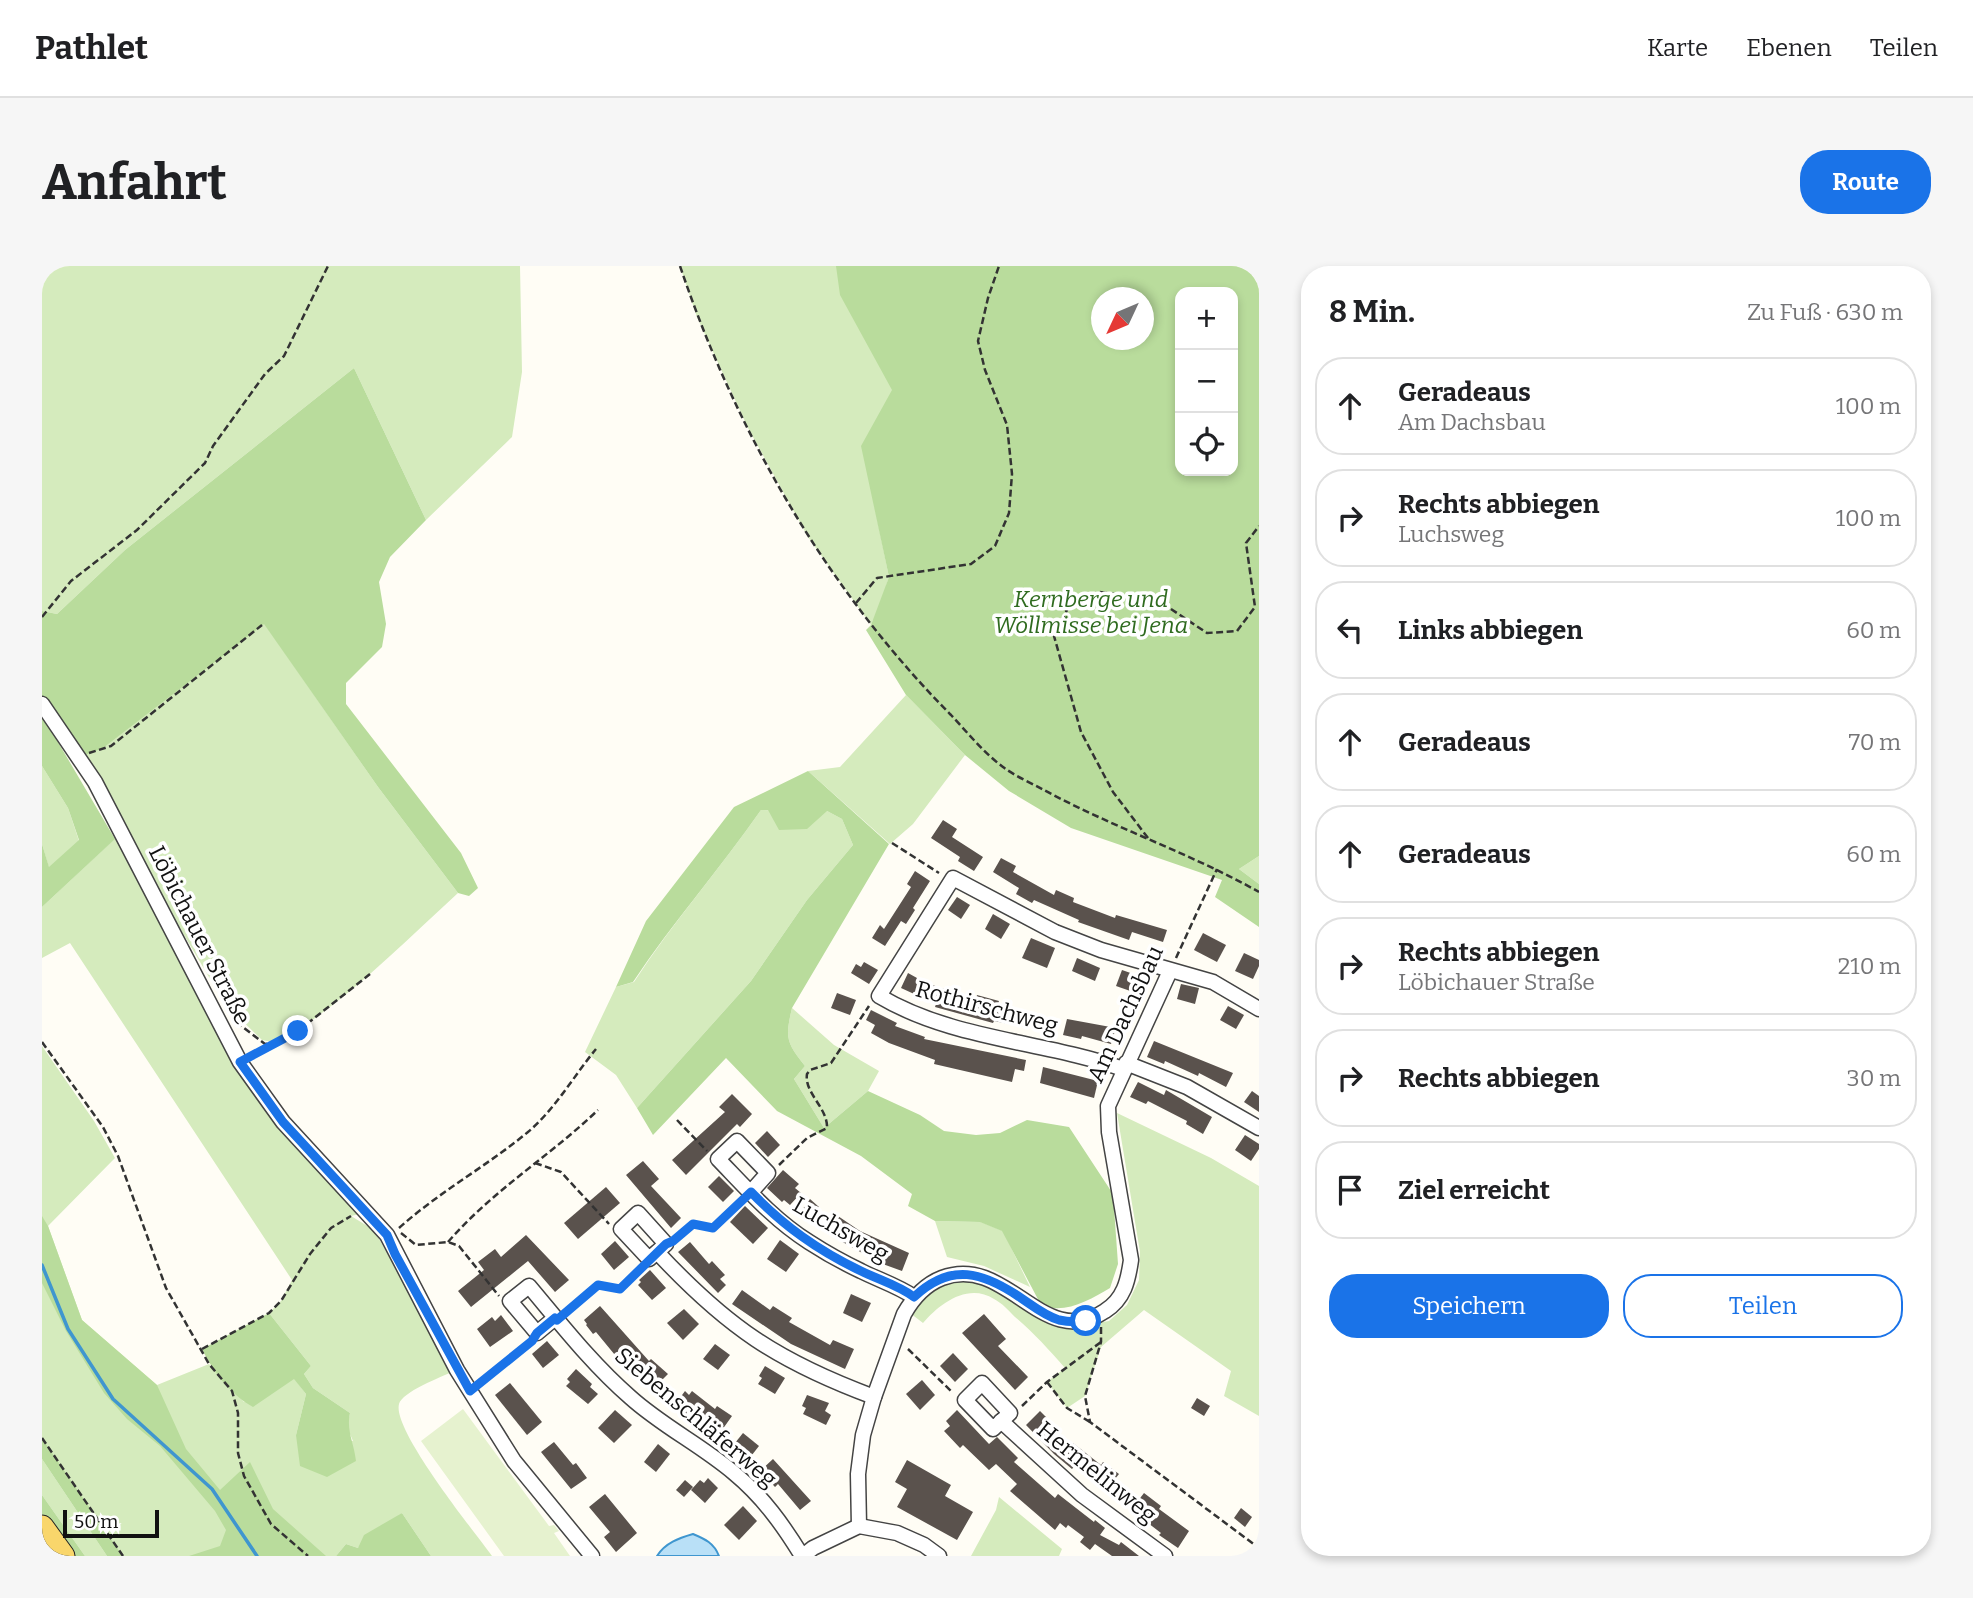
<!DOCTYPE html>
<html lang="de">
<head>
<meta charset="utf-8">
<style>
	:root { --surface:#fff; --page:#f6f6f6; --text:#202124; --muted:#757577; --line:#e0e0e0; --accent:#1a73e8 }
	body { margin:0; font-family:Bitter,serif; background:var(--page); color:var(--text) }
	.controls { position:absolute; right:21px; top:21px; display:grid; overflow:hidden; border-radius:14px; box-shadow:0 4px 10px #0003 }
	.controls button { width:63px; height:63px; display:grid; place-items:center; padding:0; border:0; border-bottom:2px solid var(--line); background:var(--surface); color:var(--text); font:35px sans-serif }
	.compass { position:absolute; left:1049px; top:21px; width:63px; height:63px; border-radius:50%; background:var(--surface); box-shadow:0 4px 10px #0003; rotate:226deg }
	.scale { position:absolute; left:21px; bottom:18px; width:96px; box-sizing:border-box; padding-left:7px; border:4px solid #111; border-top:0; font-size:19px; line-height:24px; white-space:nowrap; color:#111; -webkit-text-stroke:5px #fff; paint-order:stroke }
	.stop { position:absolute; width:21px; height:21px; margin:-16px; border:5px solid #1a73e8; border-radius:50%; background:#fff }
	.stop.end { background:#1a73e8; border-color:#fff; box-shadow:0 2px 7px #0008 }
	.list { margin:0; padding:0; list-style:none }
	h2 { display:flex; justify-content:space-between; align-items:center; height:91px; margin:0; padding:0 28px; font-size:30px }
	h2 small { font-size:23px; font-weight:400; color:var(--muted) }
	.list li { display:grid; grid-template-columns:46px 1fr auto; gap:21px; align-items:center; box-sizing:border-box; height:98px; margin:0 14px 14px; padding:0 14px; border:2px solid var(--line); border-radius:28px }
	.list b { display:block; font-size:26px; white-space:nowrap }
	.list p { margin:0; font-size:23px; white-space:nowrap; color:var(--muted) }
	.list em { font-size:23px; font-style:normal; color:var(--muted) }
	.actions { display:flex; gap:14px; padding:21px 28px }
	.actions a { flex:1; padding:16px 0; border:2px solid var(--accent); border-radius:28px; text-align:center; font-size:24px; color:var(--accent) }
	.actions .main { background:var(--accent); color:#fff }
	.icon { flex:none; width:38px; height:38px; fill:none; stroke:currentColor; stroke-width:2; stroke-linecap:round; stroke-linejoin:round }
	.map { position:relative; flex:none; width:1217px; height:1290px; overflow:hidden; border-radius:28px }
	header { display:flex; align-items:center; gap:42px; box-sizing:border-box; height:98px; padding:0 35px; background:var(--surface); border-bottom:2px solid var(--line) }
	header strong { font-size:33px }
	nav { display:flex; gap:38px; margin-inline-start:auto; font-size:24px }
	.intro { display:flex; align-items:center; justify-content:space-between; box-sizing:border-box; height:168px; padding:0 42px }
	h1 { margin:0; font-size:49px }
	.button { padding:18px 32px; border-radius:28px; background:var(--accent); color:#fff; font-size:24px; font-weight:700 }
	main { display:flex; gap:42px; padding:0 42px }
	aside { flex:1; background:var(--surface); border-radius:28px; box-shadow:0 4px 10px #0003 }
	.map>svg:first-child { display:block }
	.green { fill:#d5ebbd; fill-rule:evenodd }
	.forest { fill:#b9dc9c; fill-rule:evenodd }
	.pitch { fill:#e6f2cf }
	.water { fill:#b9e0f7; stroke:#3f96cf; stroke-width:2 }
	.lines { fill:none; stroke-linecap:round; stroke-linejoin:round }
	.stream { stroke:#3f96cf; stroke-width:3.5 }
	.building { fill:#5a524d }
	.street-casing { stroke:#444; stroke-width:17 }
	.primary-casing { stroke:#222; stroke-width:25 }
	.path { stroke:#333; stroke-width:2.5; stroke-dasharray:7 3.5; stroke-linecap:butt }
	.street { stroke:#fff; stroke-width:14 }
	.primary { stroke:#f9d66b; stroke-width:23 }
	.route { stroke:#1a73e8; stroke-width:9 }
	.labels { text-anchor:middle; dominant-baseline:central; stroke-width:7; stroke-linejoin:round; paint-order:stroke }
	.park-label { font-size:23px; font-style:italic; fill:#2f6b1f; stroke:#fff }
	.street-label { font-size:23px; fill:#111; stroke:#fff }
</style>
</head>
<body>
<header>
<strong>Pathlet</strong>
<nav><a>Karte</a><a>Ebenen</a><a>Teilen</a></nav>
</header>
<div class="intro"><h1>Anfahrt</h1><a class="button">Route</a></div>
<main>
<div class="map">
<svg width="1217" height="1290" viewBox="0 0 1217 1290">
	<rect width="100%" height="100%" fill="#fffdf5"/>
	<!-- green -->
	<g class="green">
		<path d="M0,0h478l2,106 -10,65 -86,83 -72,-152 -229,182 -68,64 -15,-3z"/>
		<path d="M638,0h579v572l-386,-218 -2,5 -63,-88 -60,-109 -51,-111zM1138,26h53v179h-53zM1059,32h42v42h-42zM820,179l58,112 -34,29 3,-9z"/>
		<path d="M222,357l114,164 80,106c-57,52 -113,110 -181,150l-15,-3 -37,-36 -94,-158 109,216 128,150 -17,4 23,14 80,141c-13,6 -52,21 -55,33 -7,26 75,127 93,152h-61l-29,-43 -44,35 -12,-4 -10,12h-213l-81,-118v-392l52,75 21,37 -67,68 34,94 75,65 52,-21 35,38 50,-24 12,16 -10,41 57,6 -6,-14 3,-14 -37,-25 -9,-14 7,-8 -42,-53 12,-12 11,-21 -222,-337 -28,15v-51l80,-75 -42,-75 98,-69z"/>
		<path d="M864,429l59,60 -52,69 -23,20 -82,-73 32,-4z"/>
		<path d="M0,500l26,42 11,33 -30,27 -7,-24z"/>
		<path d="M719,544l66,1 15,8 11,26 -46,55 -56,81 -114,127 -21,-33 -31,-23 31,-65 18,-5c39,-60 86,-113 127,-172z"/>
		<path d="M1217,590v28l-20,-15z"/>
		<path d="M750,742l42,37 45,26 -11,20 -44,37 -30,-49 11,-13c-19,-24 -20,-28 -13,-58z"/>
		<path d="M1075,847l94,45 48,28v230l-35,-20 7,-25 -87,-61 -43,37 -16,49 -18,12 -20,-26 18,-14c-16,-18 -31,-35 -50,-51 -6,-6 -13,-14 -21,-18 -26,-17 -55,5 -71,24l-13,-10 15,-18 21,-11 26,-4 21,8 49,33 26,7 41,-7 18,-16 12,-25 1,-28z"/>
		<path d="M893,955l46,1 22,9 27,56 -46,-21 -37,-9z"/>
		<path d="M0,1193l65,97h-22l-43,-61z"/>
		<path d="M957,1231l63,52 -3,7h-88l25,-46z"/>
	</g>
	<!-- forest -->
	<g class="forest">
		<path d="M794,0h423v590l-20,13 20,15v43l-44,-30 7,-17 -151,-52 -62,-37 -44,-36 -59,-60 -40,-65 5,-5 18,-48 -28,-131 31,-56 -52,-95zM1138,26h53v179h-53zM1059,32h42v42h-42z"/>
		<path d="M312,102l72,152 -36,37 -11,25 7,42 -4,23 -36,36v21l115,149 17,35 -9,8 -11,-3 -80,-106 -114,-163 -161,124 -23,9 -38,-53v-93l15,3 68,-64z"/>
		<path d="M0,449l73,124 -73,68v-63l7,23 30,-27 -11,-32 -26,-42z"/>
		<path d="M766,505l81,73 -97,164c-7,30 -6,34 13,58l-11,13 30,49 44,-37 52,24 24,16 32,4 24,-2 27,-13 42,7 44,67 5,70 -8,24c-20,12 -46,27 -69,17l-39,-74 -22,-9 -45,-1 -27,-15 4,-12 -51,-38 -84,-45 -51,-53 -73,77 -16,-27 114,-127 56,-81 46,-55 -11,-26 -15,-8 -20,18 -28,1 -11,-20h-7c-41,59 -88,112 -128,172l-17,5 30,-66 88,-114z"/>
		<path d="M0,950l6,10 34,94 75,65 29,64 34,41 30,-28 23,47 53,47h-137l31,-10 6,-16 -11,-19 -55,-65 -33,-27 -23,-26 -38,-62 -24,-48z"/>
		<path d="M227,1047l42,53 -7,8 9,14 37,25c-4,17 4,30 6,48l-29,16 -27,-11 -4,-31 10,-41 -12,-15 -41,28c-22,-12 -40,-35 -51,-58z"/>
		<path d="M0,1172l81,118h-16l-65,-97z"/>
		<path d="M0,1229l43,61h-13l-30,-42z"/>
		<path d="M360,1247l29,43h-95l10,-12 12,4 6,-13z"/>
	</g>
	<!-- pitch -->
	<path class="pitch" d="M421,1143l86,117 5,-1 5,6 -5,2 16,23h-66l-83,-115z"/>
	<!-- water -->
	<path class="water" d="M651,1268c12,5 21,9 26,22h-62c8,-13 22,-18 36,-22z"/>
	<g class="lines">
		<!-- stream -->
		<path class="stream" d="M0,999l26,64 45,70 99,90 45,67"/>
	</g>
	<!-- building -->
	<g class="building">
		<path d="M901,554l14,9 -5,8 31,20 -9,14 -16,-10 2,-4 -29,-19z"/>
		<path d="M959,592l15,8 -3,6 41,23 2,-5 18,8 -1,4 42,16 1,-3 51,15 -4,12 -31,-10 -3,8 -51,-18 1,-2 -45,-20 -2,3 -16,-9 3,-6 -26,-16z"/>
		<path d="M873,605l15,10 -17,27 2,2 -9,14 -5,-3 -16,25 -13,-8 8,-13 4,4 27,-42 -4,-3z"/>
		<path d="M915,631l13,8 -9,14 -13,-9z"/>
		<path d="M951,648l17,10 -9,15 -16,-10z"/>
		<path d="M1161,667l23,12 -9,17 -23,-12z"/>
		<path d="M989,672l24,10 -8,20 -25,-10z"/>
		<path d="M1202,687l15,7v6l-6,13 -18,-8z"/>
		<path d="M1035,692l23,10 -5,13 -23,-10z"/>
		<path d="M822,696l14,8 -9,14 -18,-11 5,-9 5,3z"/>
		<path d="M1080,704l20,7 -6,16 -20,-7z"/>
		<path d="M866,707l18,10 50,16 1,-4 22,6 -1,3 33,8 -3,16 -34,-7 -1,2 -58,-16 1,-3 -35,-16z"/>
		<path d="M1139,718l18,4 -4,16 -18,-5z"/>
		<path d="M795,727l19,7 -6,15 -19,-7z"/>
		<path d="M1186,740l16,9 -8,14 -16,-9z"/>
		<path d="M829,744l26,13 -2,3 30,11 -1,2 102,21 -2,11 -9,-2 -3,13 -78,-18 1,-4 -46,-17 -18,-10 4,-8 -9,-5z"/>
		<path d="M1025,753l49,9 -5,16 -29,-8 -1,3 -18,-4z"/>
		<path d="M1112,775l79,32 -7,14 -27,-14 -1,3 -33,-15 -1,3 -17,-7z"/>
		<path d="M1001,801l55,14 -4,17 -54,-15z"/>
		<path d="M1096,816l26,13 2,-5 46,27 -9,17 -17,-10 1,-3 -39,-20 -2,3 -16,-7z"/>
		<path d="M1210,825l7,5v16l-15,-10z"/>
		<path d="M690,828l20,20 -12,13 -3,-3 -51,51 -14,-15 53,-48 -6,-5z"/>
		<path d="M725,865l13,14 -12,12 -13,-14z"/>
		<path d="M1203,869l14,9v5l-8,12 -16,-11z"/>
		<path d="M601,895l16,18 -8,7 30,32 -10,10 -45,-53z"/>
		<path d="M741,904l16,14 -4,4 6,5 -11,12 -6,-5 -2,2 -15,-14z"/>
		<path d="M677,910l15,15 -11,11 -15,-15z"/>
		<path d="M564,921l14,16 -42,36 -14,-16z"/>
		<path d="M768,933l9,8 -11,13 -8,-7z"/>
		<path d="M703,940l23,22 -15,16 -23,-22z"/>
		<path d="M793,948l25,17 49,22 -7,18 -22,-8 -57,-32z"/>
		<path d="M484,969l43,45 -14,12 -27,-31 -57,46 -13,-16 26,-21 -6,-8 17,-13 6,8z"/>
		<path d="M738,974l19,14 -13,18 -19,-13z"/>
		<path d="M573,975l14,16 -15,13 -13,-16z"/>
		<path d="M648,976l19,22 3,-3 13,14 -5,4 6,6 -8,8 -40,-41z"/>
		<path d="M608,1004l16,18 -14,12 -14,-15 3,-3 -2,-2z"/>
		<path d="M700,1024l28,20 3,-4 19,12 -3,4 41,23 3,-5 21,9 -9,20 -54,-25 -59,-40z"/>
		<path d="M809,1028l20,9 -9,19 -19,-9z"/>
		<path d="M558,1040l49,55 2,-2 17,15 -16,16 -28,-24 -28,-34 -3,2 -7,-9 1,-1 -3,-4z"/>
		<path d="M642,1043l15,15 -16,16 -16,-17z"/>
		<path d="M942,1048l22,25 -8,7 30,31 -13,13 -53,-57z"/>
		<path d="M459,1049l12,16 -23,16 -13,-18 15,-12 3,4z"/>
		<path d="M505,1075l12,14 -16,13 -11,-14z"/>
		<path d="M673,1078l15,11 -12,15 -15,-11z"/>
		<path d="M911,1087l15,16 -13,13 -15,-16z"/>
		<path d="M723,1100l20,12 -10,16 -17,-10 4,-6 -3,-2z"/>
		<path d="M534,1103l16,15 -2,3 8,7 -10,10 -22,-18 4,-4 -3,-3z"/>
		<path d="M880,1114l13,15 -15,15 -14,-16z"/>
		<path d="M468,1117l32,39 -15,13 -32,-40z"/>
		<path d="M643,1125l4,4 3,-4 23,18 2,-3 15,10 -15,21 -43,-31z"/>
		<path d="M765,1129l22,8 -4,8 6,4 -5,10 -23,-11 3,-6 -4,-2z"/>
		<path d="M1155,1132l13,8 -6,10 -13,-8z"/>
		<path d="M573,1144l17,15 -18,18 -16,-15z"/>
		<path d="M915,1144l32,34 8,-7 21,21 -4,4 41,36 3,-4 36,28 1,-2 10,8 -5,7 19,10 2,-3 18,14h-27l-17,-12 -5,6 -10,-8 4,-5 -16,-12 -2,3 -6,-5 -5,7 -45,-39 7,-7 -21,-20 -7,6 -26,-25 -3,3 -16,-17 6,-5 -4,-5z"/>
		<path d="M998,1145l16,16 -8,8 19,15 6,-7 28,22 2,-3 16,12 -13,16 -16,-12 3,-4 -15,-12 -6,7 -18,-15 -28,-29z"/>
		<path d="M701,1167l16,13 -11,14 -17,-12z"/>
		<path d="M512,1176l19,23 3,-2 11,15 -16,11 -30,-37z"/>
		<path d="M616,1178l12,10 -14,18 -12,-10z"/>
		<path d="M731,1193l38,42 -11,9 -22,-26 -3,3 -15,-16z"/>
		<path d="M865,1194l44,25 -6,11 28,16 -16,28 -60,-33 10,-18 -12,-7z"/>
		<path d="M666,1212l10,10 -13,15 -14,-13 9,-10 4,3z"/>
		<path d="M643,1214l8,7 -9,10 -8,-7z"/>
		<path d="M1102,1227l17,13 -2,3 30,22 -11,17 -19,-13 2,-2 -30,-23z"/>
		<path d="M563,1228l32,39 -21,19 -12,-15 6,-5 -21,-25z"/>
		<path d="M701,1240l14,15 -18,19 -15,-15z"/>
		<path d="M1199,1242l11,9 -7,10 -11,-9z"/>
	</g>
	<g class="lines">
		<defs>
			<g id="street">
				<path d="M0,438l53,78 145,280 43,60 104,113 70,135 57,91 78,95"/>
				<path d="M1084,797l61,24 72,41"/>
				<path d="M1081,803c-79,-28 -170,-29 -244,-73l74,-118 102,54 46,18 112,32 46,27"/>
				<path d="M709,926l17,-19 -31,-32 -19,18c29,30 56,61 91,83 17,11 35,21 52,29 18,9 37,15 53,26"/>
				<path d="M615,986l9,-8 -28,-31 -17,16 28,30 8,-7c70,75 120,109 217,145"/>
				<path d="M513,1052l-18,15 -27,-32 19,-15c32,38 63,78 101,111 32,29 71,48 104,76 29,24 49,52 68,83"/>
				<path d="M940,1117l28,30 -17,16 -28,-29z"/>
				<path d="M959,1155l81,74 83,61"/>
				<path d="M817,1260l-1,-52 5,-39 11,-38 30,-83c9,-16 20,-29 38,-36 65,-25 101,75 163,33 19,-12 23,-30 26,-51l-22,-128 -1,-26 62,-135"/>
				<path d="M761,1290l10,-8 46,-22 38,7 27,12 15,11"/>
			</g>
			<path id="primary" d="M0,1261l21,29"/>
		</defs>
		<!-- street casing -->
		<use href="#street" class="street-casing"/>
		<!-- primary casing -->
		<use href="#primary" class="primary-casing"/>
		<!-- path -->
		<g class="path">
			<path d="M638,0c56,166 147,324 271,449 16,17 33,38 52,52 12,9 28,16 41,23 70,38 146,63 215,102"/>
			<path d="M814,337l21,-25 94,-14 24,-18 14,-33 3,-39 -5,-49 -22,-55 -7,-29 10,-43 11,-32"/>
			<path d="M0,351l29,-36 66,-51 68,-67 8,-17 52,-72 19,-18 44,-90"/>
			<path d="M47,487l22,-7 151,-121"/>
			<path d="M1106,572l-35,-46 -32,-60 -27,-96 17,-34 28,-10 16,2 53,13 39,26 30,-2 18,-24 -9,-64 13,-17"/>
			<path d="M850,577l47,30"/>
			<path d="M1134,692l41,-89"/>
			<path d="M194,756l29,22 9,-1"/>
			<path d="M0,776l61,85 15,29 48,132 43,76 23,27 6,22v40l6,23 27,48 37,32"/>
			<path d="M211,790l45,-25 72,-57"/>
			<path d="M635,854l30,31"/>
			<path d="M493,897l26,9 48,52"/>
			<path d="M737,899l28,-27 20,-10c1,-20 -23,-35 -20,-54l3,-4 21,-7 38,-57"/>
			<path d="M357,962c40,-36 88,-62 129,-96 28,-24 45,-55 68,-83"/>
			<path d="M359,967l15,12 32,-3 11,4 40,50"/>
			<path d="M634,973l17,-15 20,4 28,-26"/>
			<path d="M406,976c44,-51 102,-86 150,-132"/>
			<path d="M524,1046l33,-27 21,4 20,-19"/>
			<path d="M1059,1061v15l-16,54 5,26 169,126"/>
			<path d="M160,1083l67,-36 12,-12 29,-47 21,-26 20,-12"/>
			<path d="M866,1083l45,44"/>
			<path d="M1005,1116l20,26 23,14"/>
			<path d="M437,1118l49,-40"/>
			<path d="M980,1140l25,-24 54,-40"/>
			<path d="M0,1172l81,118"/>
		</g>
		<!-- street -->
		<use href="#street" class="street"/>
		<!-- primary -->
		<use href="#primary" class="primary"/>
	</g>
	<g class="lines">
		<!-- route -->
		<path class="route" d="M256,765l-58,31 43,60 104,113 8,19 75,137 62,-50 5,-8 18,-15 2,2 41,-35 22,4 46,-45 7,-3 20,-17 20,4 38,-36c33,34 66,58 110,79 18,9 37,14 53,26 37,-35 69,-25 107,1 12,8 24,18 38,22 9,2 18,2 27,1"/>
	</g>
	<g class="labels">
		<!-- park labels -->
		<g class="park-label">
			<text x="1049" y="333">Kernberge und<tspan x="1049" dy="26">Wöllmisse bei Jena</tspan></text>
		</g>
		<!-- street labels -->
		<g class="street-label">
			<text transform="translate(158 669) rotate(63)">Löbichauer Straße</text>
			<text transform="translate(945 741) rotate(15)">Rothirschweg</text>
			<text transform="translate(1083 748) rotate(-65)">Am Dachsbau</text>
			<text transform="translate(799 963) rotate(30)">Luchsweg</text>
			<text transform="translate(654 1151) rotate(40)">Siebenschläferweg</text>
			<text transform="translate(1055 1206) rotate(39)">Hermelinweg</text>
		</g>
	</g>
</svg>
<div class="controls">
<button>+</button>
<button>−</button>
<button><svg class="icon" aria-label="locate" viewBox="0 0 24 24"><circle cx="12" cy="12" r="6"/><path d="M12 2v4M12 18v4M2 12h4M18 12h4"/></svg></button>
</div>
<svg class="compass" viewBox="-18 -18 36 36"><path d="M0-13l5 13h-10z" fill="#e53935"/><path d="M0 13l5-13h-10z" fill="#757577"/></svg>
<div class="scale">50 m</div>
<div class="stop" style="left:1044px;top:1055px"></div>
<div class="stop end" style="left:256px;top:765px"></div>
</div>
<aside>
<h2>8 Min.<small>Zu Fuß · 630 m</small></h2>
<ul class="list">
<li><svg class="icon" aria-label="ahead" viewBox="0 0 24 24"><path d="M12 20V5M6 11l6-6 6 6"/></svg><div><b>Geradeaus</b><p>Am Dachsbau</p></div><em>100 m</em></li>
<li><svg class="icon" aria-label="right" viewBox="0 0 24 24"><path d="M7 20v-9h11M14 6l5 5-5 5"/></svg><div><b>Rechts abbiegen</b><p>Luchsweg</p></div><em>100 m</em></li>
<li><svg class="icon" aria-label="left" viewBox="0 0 24 24"><path d="M17 20v-9H6M10 6l-5 5 5 5"/></svg><div><b>Links abbiegen</b></div><em>60 m</em></li>
<li><svg class="icon" aria-label="ahead" viewBox="0 0 24 24"><path d="M12 20V5M6 11l6-6 6 6"/></svg><div><b>Geradeaus</b></div><em>70 m</em></li>
<li><svg class="icon" aria-label="ahead" viewBox="0 0 24 24"><path d="M12 20V5M6 11l6-6 6 6"/></svg><div><b>Geradeaus</b></div><em>60 m</em></li>
<li><svg class="icon" aria-label="right" viewBox="0 0 24 24"><path d="M7 20v-9h11M14 6l5 5-5 5"/></svg><div><b>Rechts abbiegen</b><p>Löbichauer Straße</p></div><em>210 m</em></li>
<li><svg class="icon" aria-label="right" viewBox="0 0 24 24"><path d="M7 20v-9h11M14 6l5 5-5 5"/></svg><div><b>Rechts abbiegen</b></div><em>30 m</em></li>
<li><svg class="icon" aria-label="arrive" viewBox="0 0 24 24"><path d="M6 21V4h12l-3 4 3 4H6"/></svg><div><b>Ziel erreicht</b></div></li>
</ul>
<div class="actions"><a class="main">Speichern</a><a>Teilen</a></div>
</aside>
</main>
</body>
</html>
